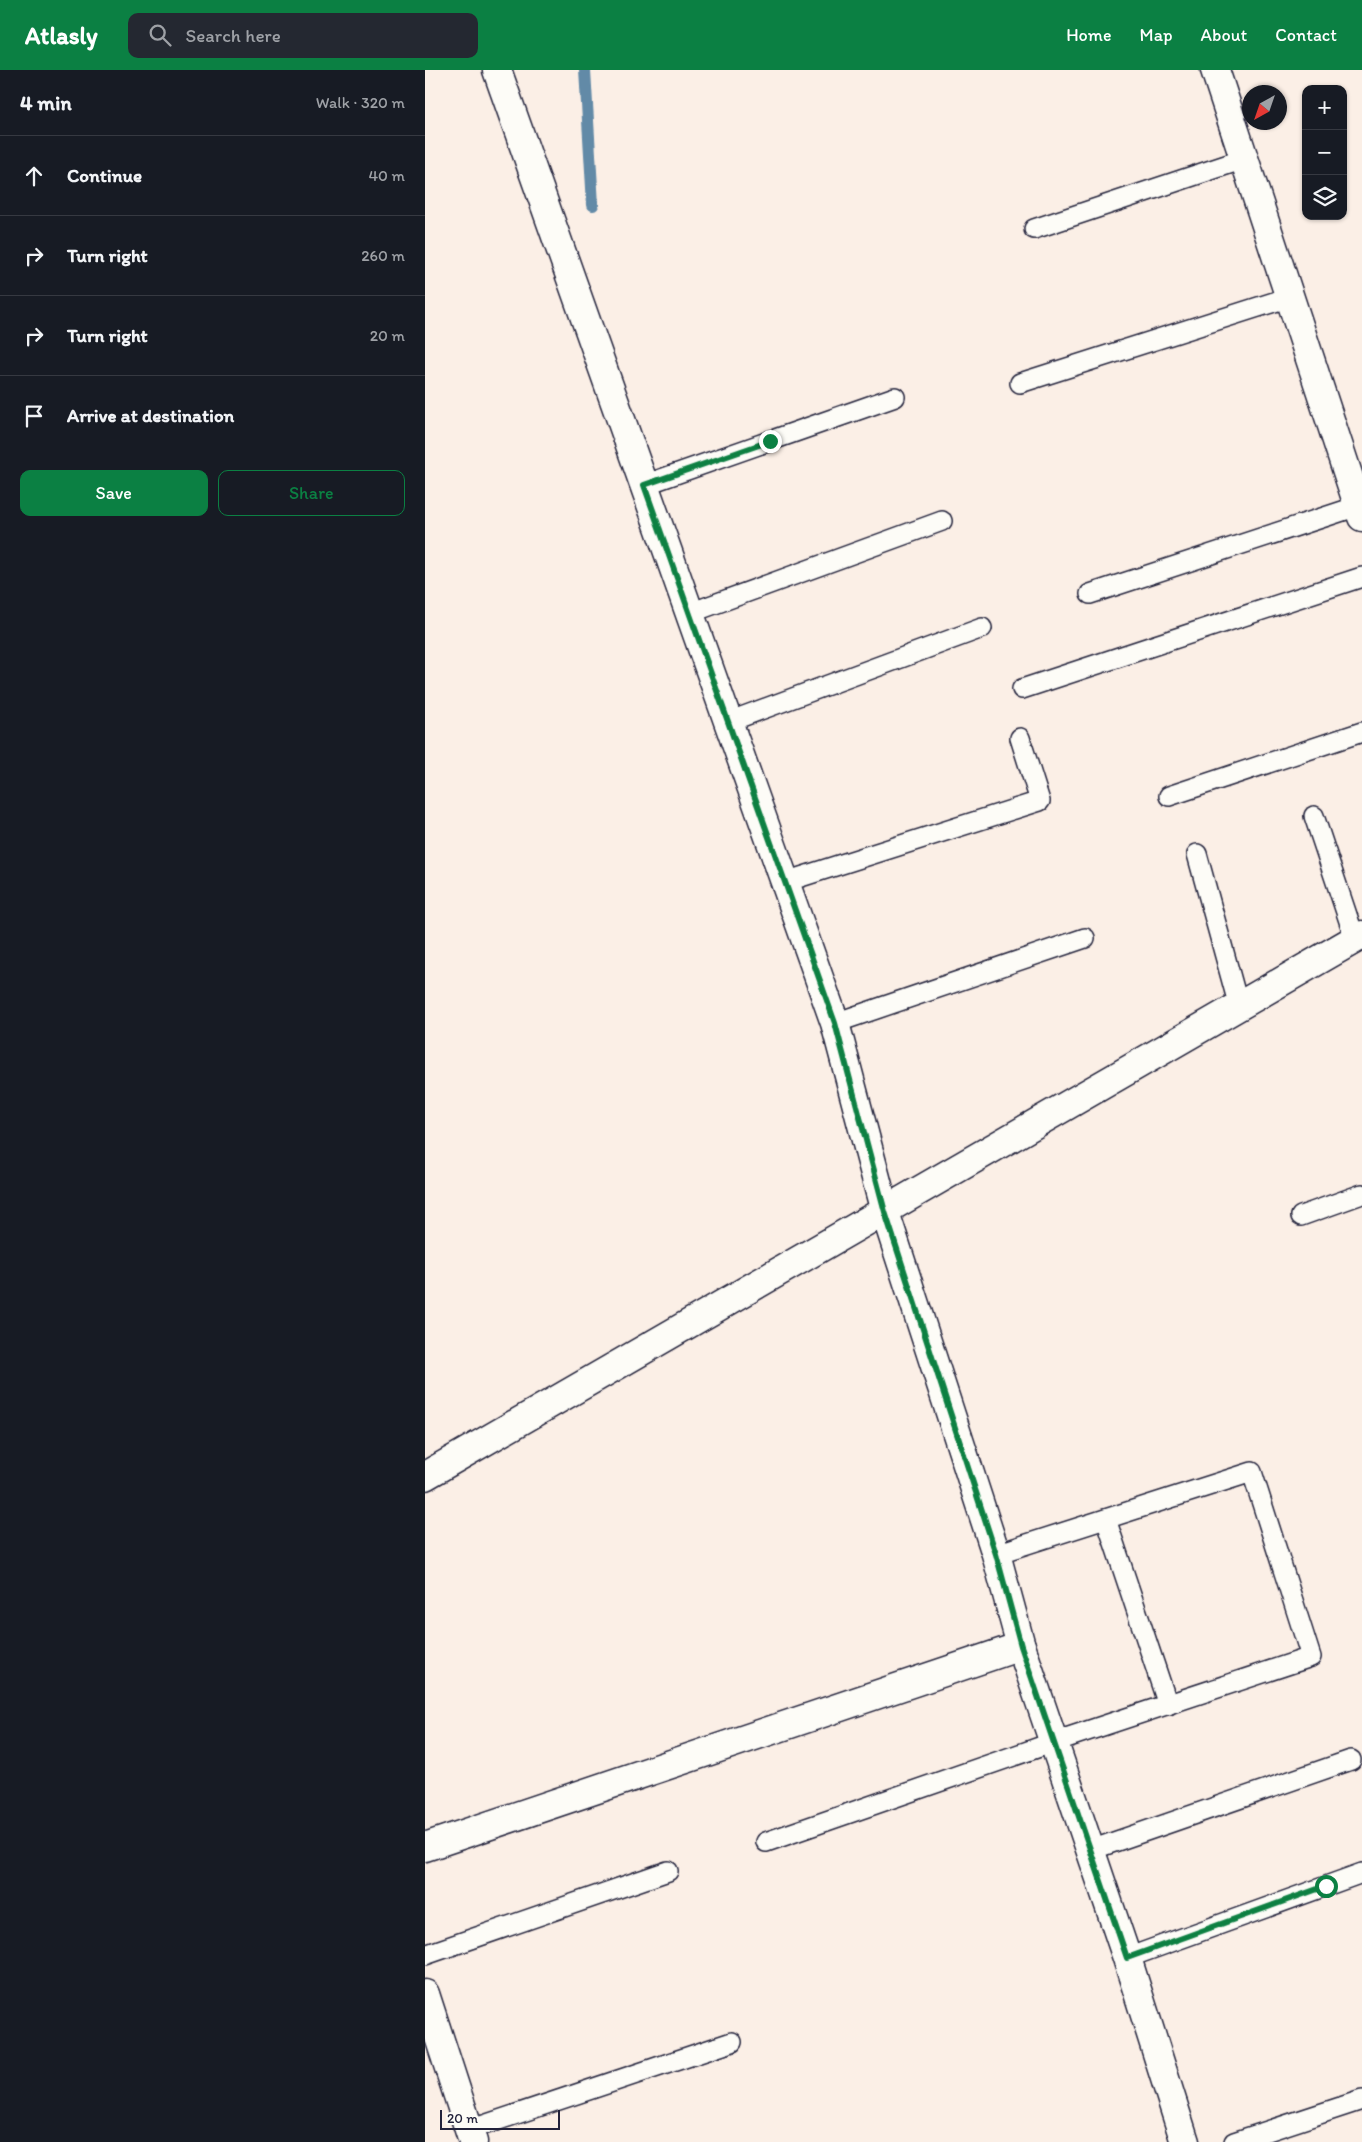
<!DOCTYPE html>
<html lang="en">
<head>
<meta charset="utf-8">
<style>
	:root { --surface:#171b24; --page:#242831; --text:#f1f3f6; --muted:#9ea1a6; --line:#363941; --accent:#0b8043 }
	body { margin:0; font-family:Itim,sans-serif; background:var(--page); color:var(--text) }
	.controls { position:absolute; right:15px; top:15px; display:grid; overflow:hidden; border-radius:10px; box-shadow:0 1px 4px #0004 }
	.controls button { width:45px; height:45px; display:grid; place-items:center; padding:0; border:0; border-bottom:1px solid var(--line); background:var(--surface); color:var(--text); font:25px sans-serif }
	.compass { position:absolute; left:817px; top:15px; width:45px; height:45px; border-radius:50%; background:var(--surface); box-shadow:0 1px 4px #0004; rotate:220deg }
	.scale { position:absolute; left:15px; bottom:12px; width:120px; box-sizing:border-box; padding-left:5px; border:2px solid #22223b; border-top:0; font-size:14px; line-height:18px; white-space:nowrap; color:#22223b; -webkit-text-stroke:4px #fdfcf7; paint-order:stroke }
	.stop { position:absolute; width:15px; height:15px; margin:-11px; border:4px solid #0b8043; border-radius:50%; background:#fff }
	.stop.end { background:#0b8043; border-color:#fff; box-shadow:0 1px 5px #0008 }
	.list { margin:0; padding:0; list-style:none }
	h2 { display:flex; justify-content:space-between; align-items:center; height:65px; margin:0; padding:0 20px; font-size:21px }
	h2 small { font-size:16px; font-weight:400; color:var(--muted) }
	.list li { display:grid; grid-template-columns:32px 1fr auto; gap:15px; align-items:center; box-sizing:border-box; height:80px; padding:0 20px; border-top:1px solid var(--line) }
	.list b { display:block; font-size:19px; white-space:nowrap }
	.list em { font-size:16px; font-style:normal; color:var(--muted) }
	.actions { display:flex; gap:10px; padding:15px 20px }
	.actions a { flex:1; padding:11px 0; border:1px solid var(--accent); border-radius:10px; text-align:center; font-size:18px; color:var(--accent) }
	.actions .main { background:var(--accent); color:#fff }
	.icon { flex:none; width:28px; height:28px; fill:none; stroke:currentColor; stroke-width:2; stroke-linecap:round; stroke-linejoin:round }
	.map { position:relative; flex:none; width:937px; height:2072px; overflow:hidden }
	header { display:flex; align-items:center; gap:30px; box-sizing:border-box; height:70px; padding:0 25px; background:var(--accent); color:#fff }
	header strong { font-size:24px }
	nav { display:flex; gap:28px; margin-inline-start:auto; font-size:18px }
	.search { width:350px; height:45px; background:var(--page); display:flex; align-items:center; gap:12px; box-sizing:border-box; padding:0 18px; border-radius:10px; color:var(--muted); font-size:19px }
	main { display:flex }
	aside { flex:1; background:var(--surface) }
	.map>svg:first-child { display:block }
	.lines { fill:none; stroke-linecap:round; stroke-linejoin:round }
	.stream { stroke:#628aa7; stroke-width:12 }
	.service-casing { stroke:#22223b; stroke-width:22 }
	.minor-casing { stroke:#22223b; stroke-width:31 }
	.tertiary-casing { stroke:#22223b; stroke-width:31 }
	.service { stroke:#fdfcf7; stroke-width:19 }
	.minor { stroke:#fdfcf7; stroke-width:28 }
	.tertiary { stroke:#fdfcf7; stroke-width:28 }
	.route { stroke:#0b8043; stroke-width:6 }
</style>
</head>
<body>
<header>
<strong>Atlasly</strong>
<div class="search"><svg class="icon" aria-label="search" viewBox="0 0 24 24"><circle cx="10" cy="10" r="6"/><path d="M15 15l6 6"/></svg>Search here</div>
<nav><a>Home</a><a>Map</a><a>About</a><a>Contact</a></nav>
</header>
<main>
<aside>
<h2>4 min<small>Walk · 320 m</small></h2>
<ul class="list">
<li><svg class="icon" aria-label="ahead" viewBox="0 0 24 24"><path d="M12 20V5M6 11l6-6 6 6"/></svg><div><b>Continue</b></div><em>40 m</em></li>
<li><svg class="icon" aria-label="right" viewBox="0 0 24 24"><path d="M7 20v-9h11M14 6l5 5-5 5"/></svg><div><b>Turn right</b></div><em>260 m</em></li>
<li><svg class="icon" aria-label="right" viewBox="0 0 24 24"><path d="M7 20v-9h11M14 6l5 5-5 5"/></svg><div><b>Turn right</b></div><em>20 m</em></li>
<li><svg class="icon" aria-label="arrive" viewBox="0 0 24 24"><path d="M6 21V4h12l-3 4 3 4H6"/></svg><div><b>Arrive at destination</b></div></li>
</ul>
<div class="actions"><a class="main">Save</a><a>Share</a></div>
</aside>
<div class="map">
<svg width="937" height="2072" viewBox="0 0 937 2072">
	<rect width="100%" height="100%" fill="#fbefe6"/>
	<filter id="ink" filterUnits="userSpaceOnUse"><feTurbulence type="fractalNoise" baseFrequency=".02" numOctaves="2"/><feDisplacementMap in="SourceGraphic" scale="10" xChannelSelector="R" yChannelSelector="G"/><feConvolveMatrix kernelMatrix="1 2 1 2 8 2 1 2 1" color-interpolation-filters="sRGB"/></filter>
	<g filter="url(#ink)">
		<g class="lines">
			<!-- stream -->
			<path class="stream" d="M160,0l8,135"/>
			<defs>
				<g id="service">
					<path d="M609,159l210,-70"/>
					<path d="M595,313l270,-86"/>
					<path d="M219,415l251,-88"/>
					<path d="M665,524l268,-88"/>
					<path d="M265,543l252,-92"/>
					<path d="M597,619l340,-112"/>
					<path d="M303,652l254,-94"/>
					<path d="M744,726l193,-64"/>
					<path d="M889,746l41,123"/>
					<path d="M772,784l42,153"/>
					<path d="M360,812l255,-81 -20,-63"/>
					<path d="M410,953l250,-85"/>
					<path d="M876,1146l61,-22"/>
					<path d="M681,1449l62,186"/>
					<path d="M341,1772l288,-100 257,-85 -59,-185 -256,82"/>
					<path d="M666,1780l260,-90"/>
					<path d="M0,1885l243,-84"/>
					<path d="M702,1888l235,-85"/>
					<path d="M44,2060l263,-88"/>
					<path d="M809,2072l128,-42"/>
				</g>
				<g id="minor">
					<path d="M72,0l338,953 50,189 111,342 25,92 106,312 58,184"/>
					<path d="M790,0l147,447"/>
					<path d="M0,1777l596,-201"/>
					<path d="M0,1924l48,148"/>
				</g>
				<path id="tertiary" d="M0,1406l937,-541"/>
			</defs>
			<!-- service casing -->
			<use href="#service" class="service-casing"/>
			<!-- minor casing -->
			<use href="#minor" class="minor-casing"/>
			<!-- tertiary casing -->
			<use href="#tertiary" class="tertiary-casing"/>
			<!-- service -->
			<use href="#service" class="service"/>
			<!-- minor -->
			<use href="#minor" class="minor"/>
			<!-- tertiary -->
			<use href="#tertiary" class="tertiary"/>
		</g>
	</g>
	<g class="lines" filter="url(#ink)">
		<!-- route -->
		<path class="route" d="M345,371l-126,44 191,538 50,189 111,342 25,92 106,312 199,-72"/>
	</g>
</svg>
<div class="controls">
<button>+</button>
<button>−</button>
<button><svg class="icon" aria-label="layers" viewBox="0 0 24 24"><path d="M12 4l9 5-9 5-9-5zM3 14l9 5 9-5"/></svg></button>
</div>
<svg class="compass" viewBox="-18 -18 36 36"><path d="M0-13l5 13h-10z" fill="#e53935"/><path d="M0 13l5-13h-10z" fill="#9ea1a6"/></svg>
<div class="scale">20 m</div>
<div class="stop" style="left:901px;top:1816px"></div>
<div class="stop end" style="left:345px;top:371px"></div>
</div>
</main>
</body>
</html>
